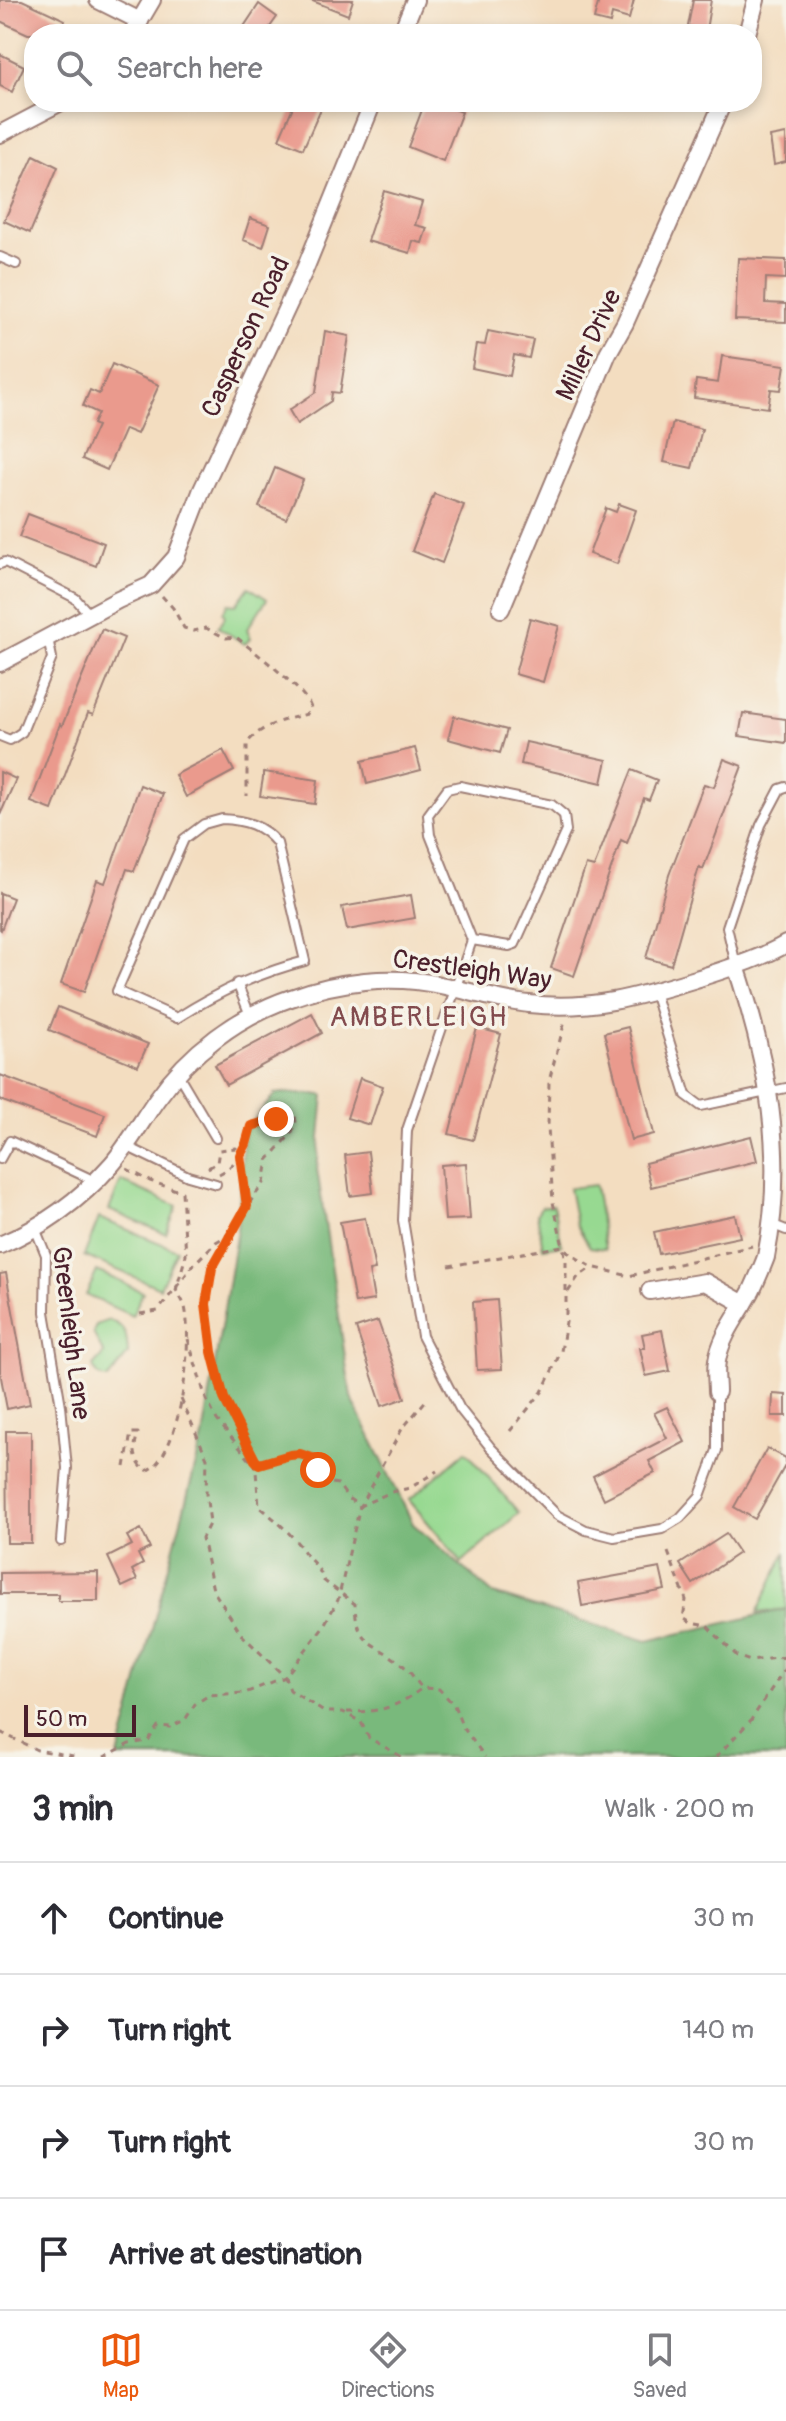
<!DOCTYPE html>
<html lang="en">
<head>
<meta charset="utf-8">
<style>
	:root { --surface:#fff; --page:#f2f2f3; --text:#2b2b33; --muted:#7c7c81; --line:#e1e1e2; --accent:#ea580c }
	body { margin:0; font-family:Pangolin,sans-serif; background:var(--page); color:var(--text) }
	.scale { position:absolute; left:24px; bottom:20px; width:112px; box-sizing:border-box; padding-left:8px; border:4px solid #4a1f2b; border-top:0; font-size:22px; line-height:28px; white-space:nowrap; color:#4a1f2b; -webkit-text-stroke:6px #f7f3e8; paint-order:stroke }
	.stop { position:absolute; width:24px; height:24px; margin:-18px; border:6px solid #ea580c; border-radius:50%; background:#fff }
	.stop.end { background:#ea580c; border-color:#fff; box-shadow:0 2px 8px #0008 }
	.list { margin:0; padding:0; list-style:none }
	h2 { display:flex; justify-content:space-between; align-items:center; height:104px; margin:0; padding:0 32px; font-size:34px }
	h2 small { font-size:26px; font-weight:400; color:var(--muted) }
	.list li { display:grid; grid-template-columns:52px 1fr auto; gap:24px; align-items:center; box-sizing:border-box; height:112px; padding:0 32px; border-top:2px solid var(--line) }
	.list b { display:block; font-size:30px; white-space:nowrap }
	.list em { font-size:26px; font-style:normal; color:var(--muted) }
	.icon { flex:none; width:44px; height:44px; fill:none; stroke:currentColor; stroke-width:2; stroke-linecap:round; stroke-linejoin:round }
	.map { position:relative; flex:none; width:786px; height:1757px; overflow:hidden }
	.search { position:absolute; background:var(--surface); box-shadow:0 4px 12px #0003; left:24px; right:24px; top:24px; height:88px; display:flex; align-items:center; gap:20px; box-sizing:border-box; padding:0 28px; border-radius:32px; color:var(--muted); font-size:30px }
	.sheet { height:552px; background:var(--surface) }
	nav { display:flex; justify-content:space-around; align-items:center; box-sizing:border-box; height:112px; border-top:2px solid var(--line); background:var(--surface); font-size:22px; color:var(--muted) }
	nav a { display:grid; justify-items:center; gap:4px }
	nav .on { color:var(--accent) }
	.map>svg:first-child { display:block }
	.green { fill:#97d991; stroke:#707c5e; stroke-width:2 }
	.forest { fill:#79b97b; stroke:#626c53; stroke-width:2 }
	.building { fill:#ea9a8d }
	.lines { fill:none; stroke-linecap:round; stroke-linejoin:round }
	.service-casing { stroke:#9e7e76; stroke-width:12 }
	.minor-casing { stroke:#9e7e76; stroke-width:20 }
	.path { stroke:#9e7e76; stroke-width:3; stroke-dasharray:6 6; stroke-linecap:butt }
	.service { stroke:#fff; stroke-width:8 }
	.minor { stroke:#fff; stroke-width:16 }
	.route { stroke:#ea580c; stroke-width:10 }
	.labels { text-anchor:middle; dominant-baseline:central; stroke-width:7; stroke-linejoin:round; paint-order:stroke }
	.street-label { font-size:26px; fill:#4a1f2b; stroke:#f7f3e8 }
	.neighbourhood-label { font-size:28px; letter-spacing:2px; fill:#824a4d; stroke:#f7f3e8 }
</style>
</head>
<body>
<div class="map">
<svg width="786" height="1757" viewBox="0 0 786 1757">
	<rect width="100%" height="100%" fill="#f7f3e8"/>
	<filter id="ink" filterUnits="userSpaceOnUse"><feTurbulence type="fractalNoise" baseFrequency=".0125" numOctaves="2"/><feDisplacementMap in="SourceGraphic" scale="16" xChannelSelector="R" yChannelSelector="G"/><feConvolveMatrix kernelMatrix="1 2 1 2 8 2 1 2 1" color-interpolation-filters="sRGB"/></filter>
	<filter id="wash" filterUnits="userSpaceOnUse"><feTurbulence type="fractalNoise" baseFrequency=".006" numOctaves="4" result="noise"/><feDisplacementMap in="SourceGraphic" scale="32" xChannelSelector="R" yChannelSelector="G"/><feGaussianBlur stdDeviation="1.8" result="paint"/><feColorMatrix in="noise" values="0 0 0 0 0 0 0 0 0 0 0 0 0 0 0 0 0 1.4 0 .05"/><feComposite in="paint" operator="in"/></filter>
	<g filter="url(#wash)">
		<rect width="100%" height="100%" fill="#f3ddc0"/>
		<!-- green -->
		<g class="green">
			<path d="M249,587l18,12 -20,30 4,9 -6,6 -27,-17 7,-10 -2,-5 5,-8 8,1z"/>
			<path d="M121,1181l56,25 -11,28 -57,-24z"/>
			<path d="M595,1185l10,64 -15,-2 -14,-23 -7,-36z"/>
			<path d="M553,1205l9,40 -19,3 -6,-34 4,-7z"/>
			<path d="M99,1218l78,32 -17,38 -76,-32z"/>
			<path d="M97,1271l46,21 -11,24 -46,-21z"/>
			<path d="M109,1320c18,7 18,16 19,34l-20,25c-7,0 -13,-6 -15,-13l11,-12 -11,-21 3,-8z"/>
			<path d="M466,1451l53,62 -57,50 -53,-63z"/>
			<path d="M786,1552v57l-29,4z"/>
		</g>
		<!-- forest -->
		<path class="forest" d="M276,1093l48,2 -7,74 34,228 62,127 80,70 154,47 139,-32v148h-668l85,-320 34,-207 7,-98z"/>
		<g id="blocks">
			<!-- building -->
			<g class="building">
				<path d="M0,0h22l43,20 -7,14h-30l-28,-13z"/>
				<path d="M310,0h43l-5,15z"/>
				<path d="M599,0l16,2 1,-2h18l-5,19 -17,-5 -2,9 -16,-4z"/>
				<path d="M693,0h18l-5,30 -18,-4z"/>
				<path d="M259,4l18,13 -12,17h-13l-9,-6z"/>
				<path d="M0,54l24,12 -12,26 -12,-6z"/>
				<path d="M295,102h29l-21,47 -24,-10z"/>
				<path d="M425,102h11l26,10 -19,49 -35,-14z"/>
				<path d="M786,134v28l-12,3 -4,-28z"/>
				<path d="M34,155l24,12 -28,66 -26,-12z"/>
				<path d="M384,191l38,11 -7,23 12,3 -5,15 -9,-2 -3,12 -43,-12z"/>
				<path d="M250,218l20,7 -7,22 -20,-7z"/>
				<path d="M738,258l48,2v19l-20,-1 -1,25 21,1v18l-51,-2z"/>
				<path d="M325,331l24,5 -9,57 -8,-1 -1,9 -34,23 -8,-14 27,-18z"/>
				<path d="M488,331l45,9 -4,18 -15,-3 -4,21 -38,-8 4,-24 9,1z"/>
				<path d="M722,356l63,9 -4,25 -10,-1 -3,19 -74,-10 2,-18 22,3z"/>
				<path d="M112,364l47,21 -22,49 -12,-5 -18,41 -25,-11 15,-33 -4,-2 5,-11 -15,-7 7,-16 9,4z"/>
				<path d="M673,422l29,7 -10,39 -28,-6z"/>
				<path d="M275,468l28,12 -17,39 -27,-12z"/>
				<path d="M434,494l30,11 -22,58 -30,-12z"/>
				<path d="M619,504l17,6 -19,54 -28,-10 17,-46 10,4z"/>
				<path d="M28,514l76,29 -8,23 -77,-29z"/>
				<path d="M530,618l29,8 -16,56 -28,-8z"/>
				<path d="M102,629l22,9 -31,77 -5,-2 -36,97 -21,-8 29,-78 2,2z"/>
				<path d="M743,713l43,6v24l-47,-7z"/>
				<path d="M454,716l53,14 -7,23 -52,-14z"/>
				<path d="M526,742l81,18 -5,23 -81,-19z"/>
				<path d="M415,748l6,22 -54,14 -5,-23z"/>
				<path d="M223,750l11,21 -48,26 -11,-22z"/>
				<path d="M724,759l18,7 -39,103 -4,-2 -28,98 -25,-7 23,-83 35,-91 10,3z"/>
				<path d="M632,770l25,10 -8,20 -5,-2 -17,45 -6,-3 -47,136 -23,-8 35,-103 8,2z"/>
				<path d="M0,772l16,7 -16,36z"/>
				<path d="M264,772l54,8 -3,24 -55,-8z"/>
				<path d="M140,785l23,9 -29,77 -7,-2 -43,123 -23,-8 36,-104 8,3z"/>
				<path d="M0,893l13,5 -12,32 -1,-1z"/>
				<path d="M411,895l4,23 -68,12 -5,-23z"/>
				<path d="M58,1007l90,37 -10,22 -89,-36z"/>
				<path d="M312,1013l10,20 -96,52 -11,-20z"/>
				<path d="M628,1027l26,107 -23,6 -27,-107z"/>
				<path d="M477,1028l24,6 -28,106 -24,-6z"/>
				<path d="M0,1075l105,39 -8,22 -97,-36z"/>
				<path d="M360,1078l23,8 -13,39 -23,-7z"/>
				<path d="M751,1136l6,25 -106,26 -6,-24z"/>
				<path d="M368,1152l5,41 -23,3 -5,-41z"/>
				<path d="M466,1163l4,56 -25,1 -4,-55z"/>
				<path d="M735,1215l5,22 -81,17 -5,-22z"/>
				<path d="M365,1218l10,52 -6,1 5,29 -19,3 -15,-81z"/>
				<path d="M6,1273l24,131 -23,5 -7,-37v-98z"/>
				<path d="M497,1300l5,69 -25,1 -4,-68z"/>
				<path d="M378,1321l27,77 -23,8 -26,-78z"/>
				<path d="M662,1330l8,41 -24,5 -6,-28h5l-3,-14z"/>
				<path d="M773,1394l13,1v21h-14z"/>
				<path d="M667,1407l18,35 -36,19 6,12 -51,26 -11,-23 74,-38 -13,-25z"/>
				<path d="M6,1431h25v112h-24z"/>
				<path d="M767,1448l19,10v6l-31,55 -21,-12z"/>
				<path d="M141,1529l9,19 -12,6 5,10 -11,6 5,10 -15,7 -14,-30 24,-12 -5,-9z"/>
				<path d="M726,1534l13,19 -46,31 -13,-20z"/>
				<path d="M660,1568l5,22 -83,16 -4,-23z"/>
				<path d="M98,1572v29h-40v-7h-58v-21z"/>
			</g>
		</g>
	</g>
	<g filter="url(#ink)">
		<use href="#blocks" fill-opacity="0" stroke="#9e7e76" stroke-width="2"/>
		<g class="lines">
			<defs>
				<g id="service">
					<path d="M0,257l16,7"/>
					<path d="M0,564l5,-2 70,36 15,17"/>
					<path d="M0,736l10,4 12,-8 30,-74 -4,-20"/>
					<path d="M460,786l92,19 12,10 2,16 -51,113 -6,2 -37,-6 -42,-105 -2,-20 19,-26z"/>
					<path d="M222,819c23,1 40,6 55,24l28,118c-49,13 -85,30 -128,57l-60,-27 67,-152 20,-15z"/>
					<path d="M472,940l-65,190 -4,90 19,116 38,73 31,39 66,67 29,15 28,7 48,-8 18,-11 20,-22 17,-46v-58"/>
					<path d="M736,965l-9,-38 34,-102 19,-36 6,-2"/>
					<path d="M237,983l13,32"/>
					<path d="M654,992l32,103 15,11 85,-18"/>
					<path d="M178,1074l38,64"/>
					<path d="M126,1146l62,30 28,8"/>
					<path d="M0,1159l10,-18 85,40"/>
					<path d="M776,1226l10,4"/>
					<path d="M35,1228l11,27 -1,57 16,94 6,62 -6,73"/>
				</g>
				<g id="minor">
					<path d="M98,0l42,21"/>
					<path d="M132,34l20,-34"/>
					<path d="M401,34l14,-34"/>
					<path d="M747,34l9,-34"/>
					<path d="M0,134l61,-32"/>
					<path d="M501,609l107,-256 17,-30 98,-221"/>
					<path d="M0,663l118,-63 33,-15 25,-28 25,-65 104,-223 68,-167"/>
					<path d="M0,1245c43,-18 81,-46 112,-81 17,-20 30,-44 45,-65 32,-46 81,-83 134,-101 47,-17 100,-24 149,-13 30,6 59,16 89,19 62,7 108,-7 167,-25 30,-10 62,-19 90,-35"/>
					<path d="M650,1291l55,-9 39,22"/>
					<path d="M717,1392c0,-10 -2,-21 0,-31 4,-26 23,-48 35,-71 5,-11 10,-22 14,-33 20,-101 2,-195 -30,-291"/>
				</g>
			</defs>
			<!-- service casing -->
			<use href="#service" class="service-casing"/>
			<!-- minor casing -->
			<use href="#minor" class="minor-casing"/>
			<!-- path -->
			<g class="path">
				<path d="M162,596l11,12 11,20 10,3 12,-3 20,10 10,-1c16,13 70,53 75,71l-4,6c-23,6 -44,10 -60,29v53"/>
				<path d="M219,1174c19,-9 27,-28 32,-48l44,-12 1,9 -5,11 -23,26 -4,23 -17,23"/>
				<path d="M232,1234c-6,11 -14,21 -19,32 -21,49 14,158 46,198 19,-6 36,-14 56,-5l3,11 9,12 11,2 10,14 12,8 31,-14 19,-4 27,-17"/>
				<path d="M449,1266l114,-20 7,8 22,13 37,9 123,-30"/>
				<path d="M568,1292l10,-15 14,-10"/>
				<path d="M140,1314l18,-3 36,-47 22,-22 17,-10 14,-26 -7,-51 -4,-7 -17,2 -2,13 -11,6"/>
				<path d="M188,1339l18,60 11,21 32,39 6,1 4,46c19,16 32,27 46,47 8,11 15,14 18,27l32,24c1,42 19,37 45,59 9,6 15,17 22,25l17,1 15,16 8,21 23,31"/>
				<path d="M181,1399l26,59 -1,36 4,28 -8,16 11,52 29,45 43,42 5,13 34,22h19l18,10 8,16 33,19"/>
				<path d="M510,1431l32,-39 8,-17 11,-24 5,-29v-62l-13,-58 -5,-75 1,-46 16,-60"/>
				<path d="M125,1467l6,-34h7c-5,16 -5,25 7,38 37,-11 48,-131 40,-164 -2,-6 -6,-12 -9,-17l10,-35 -4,-63 -32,-11 -23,-12"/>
				<path d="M668,1552l18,48 -3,18 8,5 16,3 30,30 13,5 36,-4"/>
				<path d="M347,1712c32,0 47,-3 74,-23"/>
				<path d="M0,1732l37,18 42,7"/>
				<path d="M104,1757l25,-13 19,-3 10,-15 12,1 15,-7 10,-16 14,-9 36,-2 40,-16 38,-50 15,-27 22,-94 42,-77 26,-31"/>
				<path d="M716,1757l35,-37 35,-53"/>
			</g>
			<!-- service -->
			<use href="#service" class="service"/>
			<!-- minor -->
			<use href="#minor" class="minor"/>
		</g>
	</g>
	<g class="lines" filter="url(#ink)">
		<!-- route -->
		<path class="route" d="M276,1119l-25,7 -5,18 -6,11 7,51 -35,62 -6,36 6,48 12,46 31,62 4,4 31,-9 10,-1 15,5 3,11"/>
	</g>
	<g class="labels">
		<!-- street labels -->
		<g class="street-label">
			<text transform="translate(246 337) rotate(-65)">Casperson Road</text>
			<text transform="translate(589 345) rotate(-65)">Miller Drive</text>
			<text transform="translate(472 970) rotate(8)">Crestleigh Way</text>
			<text transform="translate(71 1333) rotate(83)">Greenleigh Lane</text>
		</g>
		<!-- neighbourhood labels -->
		<g class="neighbourhood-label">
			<text x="419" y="1017">AMBERLEIGH</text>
		</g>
	</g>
</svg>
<div class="scale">50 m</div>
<div class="stop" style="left:318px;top:1470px"></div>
<div class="stop end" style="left:276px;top:1119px"></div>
<div class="search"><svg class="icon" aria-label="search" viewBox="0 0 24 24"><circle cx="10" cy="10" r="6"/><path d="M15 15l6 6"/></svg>Search here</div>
</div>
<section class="sheet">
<h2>3 min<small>Walk · 200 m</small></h2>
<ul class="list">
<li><svg class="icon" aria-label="ahead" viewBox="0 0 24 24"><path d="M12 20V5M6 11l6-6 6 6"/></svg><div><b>Continue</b></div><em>30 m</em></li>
<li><svg class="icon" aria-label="right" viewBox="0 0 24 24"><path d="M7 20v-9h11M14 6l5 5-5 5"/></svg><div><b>Turn right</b></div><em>140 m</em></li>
<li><svg class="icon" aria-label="right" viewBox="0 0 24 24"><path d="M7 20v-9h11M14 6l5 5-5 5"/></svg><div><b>Turn right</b></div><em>30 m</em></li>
<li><svg class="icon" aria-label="arrive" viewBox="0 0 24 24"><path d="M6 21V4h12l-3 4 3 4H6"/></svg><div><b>Arrive at destination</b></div></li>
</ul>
</section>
<nav>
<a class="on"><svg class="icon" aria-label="map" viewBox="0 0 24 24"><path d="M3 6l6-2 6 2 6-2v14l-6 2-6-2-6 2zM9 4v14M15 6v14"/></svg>Map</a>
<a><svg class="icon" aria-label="directions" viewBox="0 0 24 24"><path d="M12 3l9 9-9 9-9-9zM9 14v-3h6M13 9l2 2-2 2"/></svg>Directions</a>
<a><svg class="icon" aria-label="saved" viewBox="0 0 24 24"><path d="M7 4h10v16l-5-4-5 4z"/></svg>Saved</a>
</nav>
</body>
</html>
